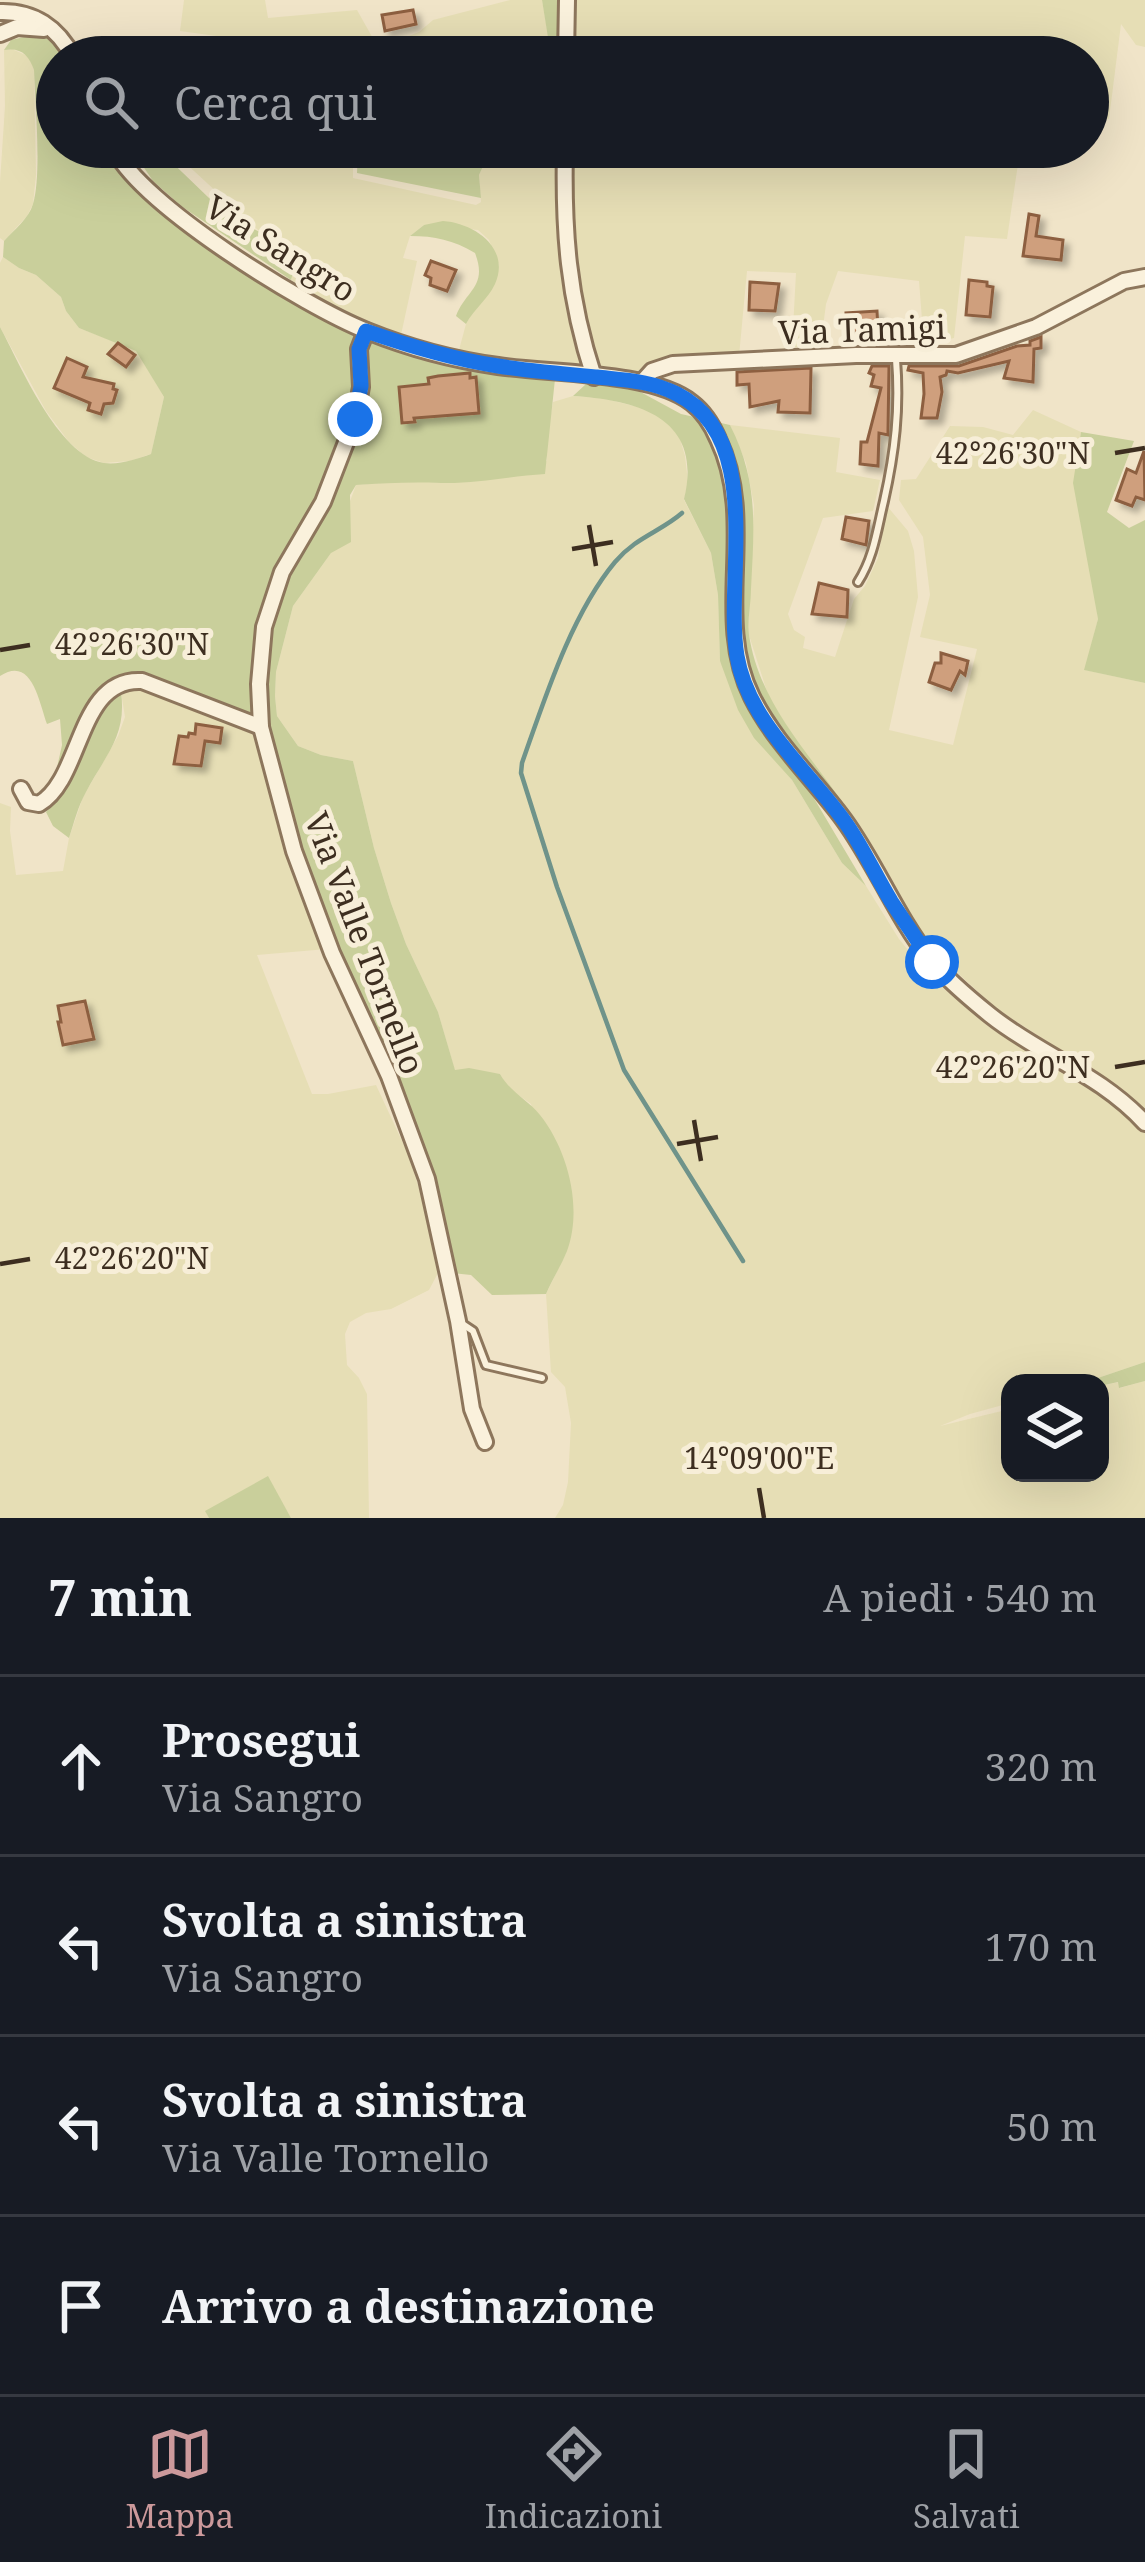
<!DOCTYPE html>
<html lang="it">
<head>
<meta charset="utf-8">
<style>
	:root { --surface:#171b24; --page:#242831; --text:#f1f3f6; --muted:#9ea1a6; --line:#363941; --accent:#cc999b }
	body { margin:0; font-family:"Noto Serif",serif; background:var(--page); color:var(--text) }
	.controls { position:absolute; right:36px; bottom:36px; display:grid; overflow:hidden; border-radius:24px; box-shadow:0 12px 48px #0002 }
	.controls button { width:108px; height:108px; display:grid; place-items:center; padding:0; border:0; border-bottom:3px solid var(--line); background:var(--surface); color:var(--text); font:60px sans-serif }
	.stop { position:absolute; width:36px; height:36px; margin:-27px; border:9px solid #1a73e8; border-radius:50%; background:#fff }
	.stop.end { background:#1a73e8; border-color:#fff; box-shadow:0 3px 12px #0008 }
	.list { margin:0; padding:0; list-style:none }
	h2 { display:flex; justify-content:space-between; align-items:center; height:156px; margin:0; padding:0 48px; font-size:51px }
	h2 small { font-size:39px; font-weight:400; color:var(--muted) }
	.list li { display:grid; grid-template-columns:78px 1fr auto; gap:36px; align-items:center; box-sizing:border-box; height:180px; padding:0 48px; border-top:3px solid var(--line) }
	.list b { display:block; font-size:45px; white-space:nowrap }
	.list p { margin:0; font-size:39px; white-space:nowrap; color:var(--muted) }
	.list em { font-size:39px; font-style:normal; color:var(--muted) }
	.icon { flex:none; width:66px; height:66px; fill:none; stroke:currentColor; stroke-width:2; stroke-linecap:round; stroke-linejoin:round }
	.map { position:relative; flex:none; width:1145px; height:1518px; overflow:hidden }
	.search { position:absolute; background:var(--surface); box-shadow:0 12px 48px #0002; left:36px; right:36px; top:36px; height:132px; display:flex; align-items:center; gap:30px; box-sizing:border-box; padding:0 42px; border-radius:66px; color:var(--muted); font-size:45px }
	.sheet { height:876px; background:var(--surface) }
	nav { display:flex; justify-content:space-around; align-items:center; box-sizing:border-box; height:168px; border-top:3px solid var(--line); background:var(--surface); font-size:33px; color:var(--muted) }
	nav a { display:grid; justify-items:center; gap:6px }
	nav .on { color:var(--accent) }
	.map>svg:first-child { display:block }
	.farmland { fill:#e6deb5 }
	.green { fill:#c9cf9b }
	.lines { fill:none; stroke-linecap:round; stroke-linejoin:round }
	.stream { stroke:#6f938a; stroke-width:4.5 }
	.building { fill:#cf9f7d; stroke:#8d5f41; stroke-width:3; filter:url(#shadow) }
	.service-casing { stroke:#8d765c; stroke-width:12 }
	.minor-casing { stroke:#8d765c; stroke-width:20 }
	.service { stroke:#faf1dc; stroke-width:6 }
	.minor { stroke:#faf1dc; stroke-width:14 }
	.route { stroke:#1a73e8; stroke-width:15 }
	.ticks { fill:none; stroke:#3d2e20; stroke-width:4.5 }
	.labels { text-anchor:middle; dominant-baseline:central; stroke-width:10; stroke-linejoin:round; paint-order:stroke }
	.street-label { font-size:33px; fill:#3d2e20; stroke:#f7eed8 }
	.ticks-label { font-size:30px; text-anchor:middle; fill:#3d2e20; stroke:#f7eed8; stroke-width:10; stroke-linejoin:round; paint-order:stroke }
</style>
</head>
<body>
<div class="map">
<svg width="1145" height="1518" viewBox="0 0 1145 1518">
	<defs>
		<filter id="shadow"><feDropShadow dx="5.5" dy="5.5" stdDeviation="3" flood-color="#0004"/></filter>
	</defs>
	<rect width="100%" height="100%" fill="#f0e4c8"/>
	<!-- farmland -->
	<g class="farmland">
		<path d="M184,0h81l3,18 89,-8 18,32 31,-5 13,-5 14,-12 77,-20h32l9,51 -43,6h-283l13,-18 -58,-8z"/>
		<path d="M570,0h575v47l-9,-2 -15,-21 -12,95 -21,-3v-59h-16v-11l-35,-4 -3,15h-464z"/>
		<path d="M12,49l18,8 4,13 2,105 -3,29 -6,12 -23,25 -4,-3v-56l5,-76 -1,-56z"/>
		<path d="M168,147h185v31l123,27 5,-3 -2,-27 13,-28h512l16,3 -13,89 -42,-3 -11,102 -30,7 -5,-64 -81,-10 -12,33 -3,23 -21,-2 -1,22h-9l4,-74 -49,-2 -8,85 -97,19 -47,-5 -12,-16 1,13 -89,-10 -36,-7 7,-26 33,-59 -10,-25 -11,-10 -54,-5 -14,11 -7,22 14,3 -16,74 -62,-26 -48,-29 4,-15 -2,-14 -22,-9z"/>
		<path d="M3,257l16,11 17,7 25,22 5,14 13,17 57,22 28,47 -13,57 -21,7 -26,2 -18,-6 -17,-15 -23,-31 -46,-84v-64z"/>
		<path d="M573,396l29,2 40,10 21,10 15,14 7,24 3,26 -4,18 27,53 7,42 2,66 55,98 17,21 50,83 24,23 33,53 30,37 60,51 70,44 8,-2 10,-8 -80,-52 -57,-52 -24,-28 -147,-231 -21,-66 6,-127 -8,-42 -16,-38 110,13 -4,34 44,8 -7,31 -50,7 -35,96 6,16 11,7 -2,11 32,9 19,-58 11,-13 13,-28 9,-52 21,25 6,20 4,46 -29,133 64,15 24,-96 -57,-12 10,-42 -7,-58 -24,-37 2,-20 15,-1 34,-53 33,1 30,8 20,-25 48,22 -2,19 19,168 -13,51 60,13v679l-62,21h-73v20l-40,11 -30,12 70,-17v64h90v-87l19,-4 1,6 25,-7v137h-590l8,-13 5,-23 3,-59 -6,-36 -14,-15 -5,-78 20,-41 -35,-149 -24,-17 -7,-13 -45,-3 -17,-59 -32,-68 -15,-41 -17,-55 -21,-87 -32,-6 -23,-9 -21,-30 -2,-20 1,-24 17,-66 38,-53 25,-68 62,-5 22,3 29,-2 34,-4 44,-16 -1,-19 7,-40z"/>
		<path d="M128,683l132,46 67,220 -70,6 55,139h16l48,-9 33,71 12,39 17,78 -9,17 -38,19 -25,4 -16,9 -5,12 2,31 12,13 8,16 2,124h-78l-24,-41 -61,35 3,6h-209v-715l11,4 -1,24 6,44 47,-4 6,-33 14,-41 35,-61 7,-19 -4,-25z"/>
	</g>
	<!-- green -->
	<g class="green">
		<path d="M542,0h21l1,57h-56l42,-7z"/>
		<path d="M41,33l15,10 9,14h-8v90h49l14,23 50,48 122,82 66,34 -5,15 12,-1 3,-11 137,36 50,6 -10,95c-34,2 -70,10 -104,9 -30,-1 -56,0 -85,2l-6,10 1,47 -20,11 -38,53 -17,66 -1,24 2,20 21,30 23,9 32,6 21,87 17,55 15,41 32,68 17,58 14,-2 31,6c10,18 27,25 40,41 28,35 43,93 27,136 -6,15 -15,29 -21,43l-54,1 -21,-20 -19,-2 -22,-97 -121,-294 -46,-161 -122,-45c-10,-1 -21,-2 -29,3 -18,11 -49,89 -60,111l10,-45 -2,-26 -13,5c-8,-22 -15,-69 -47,-48v-349c20,37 58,129 104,136 16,2 33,-4 47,-9l13,-57 -28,-46 -57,-23 -13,-17 -5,-14 -25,-22 -17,-7 -16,-11 1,-16c10,-11 25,-23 29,-37 9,-30 2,-101 1,-134 -5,-15 -13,-23 -30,-20l7,-10z"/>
		<path d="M130,147h26l79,76c23,3 36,19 58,28l2,14 -4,15 -110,-74 -28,-25z"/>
		<path d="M358,147h134l-13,28 2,23 -124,-25z"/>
		<path d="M443,221c31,2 68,27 52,63 -7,15 -21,25 -29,40l-10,-8c10,-26 32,-29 19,-63 -22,-13 -40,-17 -65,-17l14,-11z"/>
		<path d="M586,384l49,5 46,25 49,11c29,57 24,102 21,164 0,15 -4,32 -2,46 13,84 83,137 118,209l-102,-134 -14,-25 -14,-62 -10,1 4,36 11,31 21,39 49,65 54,91 -24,-23 -50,-83 -38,-42 -16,-28 -18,-49 -2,-66 -7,-42 -27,-54c20,-81 -46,-99 -111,-103z"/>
		<path d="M1081,432l53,9 -27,71 22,16 16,-8v163l-61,-13 14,-51 -25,-136z"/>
		<path d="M113,692h8c6,44 -15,62 -35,100 -8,14 -12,31 -17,46l-16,-12 -7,-14 16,-19 32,-76z"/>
		<path d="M1145,1362v19l-26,7 -1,-6 -18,4v-3h-17z"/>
		<path d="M268,1476l23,42h-82l-4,-7z"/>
	</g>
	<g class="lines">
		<!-- stream -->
		<path class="stream" d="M682,513c-22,19 -46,24 -67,49 -44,53 -70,136 -93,201l-1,10 36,114 67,183 119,191"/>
	</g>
	<!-- building -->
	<g class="building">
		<path d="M413,10l3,14 -31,7 -3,-16z"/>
		<path d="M153,44l34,10 -1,3h-37z"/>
		<path d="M1029,214l10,2 -3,20 27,4 -2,20 -38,-4z"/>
		<path d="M431,261l25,9 -9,21 -17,-6 1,-7 -6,-3z"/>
		<path d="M969,280l18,2v4l6,1 -3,30 -24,-2z"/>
		<path d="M750,282l29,2 -4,27 -26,-1z"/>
		<path d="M877,311l1,19 -31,3 -1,-20z"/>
		<path d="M1041,337v11l-7,1 -1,33 -29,-4 5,-17 -51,12 -11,-2 -1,4 -6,2 2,15 -5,26h-16l3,-24 -1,-21 -15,-3 1,-4h50l58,-20 13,-1v-4z"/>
		<path d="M118,343l17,12 -9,12 -18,-13z"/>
		<path d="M67,358l20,9 -4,10 31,7 -1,5 4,1 -4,13 -9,1 -3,10 -13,-4 2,-7 -36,-15z"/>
		<path d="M872,366h17l-1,64v5l-9,-2 -1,33 -18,-2 1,-22h6l14,-54 -10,-2 3,-11 -5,-2z"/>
		<path d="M811,368l-1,45 -32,-1 1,-11 -29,6 -1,-23 -12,1v-13z"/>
		<path d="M470,373v5l6,-1 3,36 -65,5 1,4 -13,1 -3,-36 30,-3 -1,-6 10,-2z"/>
		<path d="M1144,451l1,49 -9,-3 -4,9 -16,-6 11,-31 9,4z"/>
		<path d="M846,517l23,4 -3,24 -24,-6z"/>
		<path d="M819,583l29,7 -1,27 -35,-3z"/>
		<path d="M941,653l27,8 -3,14 -5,-4 -9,19 -22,-8 6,-19h6z"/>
		<path d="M196,724l26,4 -2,15 -15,-2 -4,25 -27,-2 5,-28 9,1 1,-4 6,1z"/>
		<path d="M85,1001l9,38 -31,6 -5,-23h3l-3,-16z"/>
	</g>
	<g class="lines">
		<defs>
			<g id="service">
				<path d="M858,582c16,-25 19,-52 26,-81 11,-49 16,-92 12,-142"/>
				<path d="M461,1323l12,8 13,34 56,13"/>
			</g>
			<g id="minor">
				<path d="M0,12c34,-1 58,16 73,45"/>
				<path d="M0,34l17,-7 27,2"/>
				<path d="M566,57l1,-57"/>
				<path d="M113,147c27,58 193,160 254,184 42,17 87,29 131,35 53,8 154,5 194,37 13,10 20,22 26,36 40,83 -6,178 34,258 23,46 62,82 92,123 32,44 52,96 86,139 16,20 39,39 60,56 50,40 110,59 155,108"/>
				<path d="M565,147c-2,83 3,151 29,230"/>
				<path d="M366,331l-7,18 2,38 -6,32 -32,83 -41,70 -18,55 -5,57 2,43 33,124 38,102 57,123 38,103 31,142 14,88 13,33"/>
				<path d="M643,381l9,-10 21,-7 183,-9h100l80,-28 88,-46 21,-4"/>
				<path d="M21,789l7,13 11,2c44,-25 38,-127 103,-123l119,46"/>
			</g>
		</defs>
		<!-- service casing -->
		<use href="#service" class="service-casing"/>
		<!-- minor casing -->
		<use href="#minor" class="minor-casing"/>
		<!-- service -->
		<use href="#service" class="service"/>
		<!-- minor -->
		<use href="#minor" class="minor"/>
	</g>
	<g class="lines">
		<!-- route -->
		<path class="route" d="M355,419l6,-33 -2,-37 7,-18c43,15 86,28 132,35 32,5 66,8 99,11 28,3 55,4 80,17 89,45 47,185 60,262 11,66 71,114 108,166 18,25 30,53 46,79 13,20 27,40 41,61"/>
	</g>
	<!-- ticks -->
	<path class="ticks" d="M1115,453l30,-5M589,525l7,41M572,549l41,-7M0,650l30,-5M1115,1067l30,-5M694,1120l7,41M677,1144l41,-7M0,1264l30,-5M759,1488l5,30"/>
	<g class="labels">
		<!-- street labels -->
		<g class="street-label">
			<text transform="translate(281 248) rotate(32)">Via Sangro</text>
			<text transform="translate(862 329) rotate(-2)">Via Tamigi</text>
			<text transform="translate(365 943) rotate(69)">Via Valle Tornello</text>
		</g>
	</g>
	<g class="ticks-label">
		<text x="1013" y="464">42°26'30"N</text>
		<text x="132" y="655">42°26'30"N</text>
		<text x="1013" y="1078">42°26'20"N</text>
		<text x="132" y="1269">42°26'20"N</text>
		<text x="759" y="1469">14°09'00"E</text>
	</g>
</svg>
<div class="controls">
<button><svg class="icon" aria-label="layers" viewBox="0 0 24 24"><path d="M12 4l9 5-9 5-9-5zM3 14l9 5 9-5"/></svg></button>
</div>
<div class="stop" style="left:932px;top:962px"></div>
<div class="stop end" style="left:355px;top:419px"></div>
<div class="search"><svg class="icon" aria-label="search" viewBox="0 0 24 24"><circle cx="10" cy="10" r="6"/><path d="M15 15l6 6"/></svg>Cerca qui</div>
</div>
<section class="sheet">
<h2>7 min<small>A piedi · 540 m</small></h2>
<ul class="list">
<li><svg class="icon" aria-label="ahead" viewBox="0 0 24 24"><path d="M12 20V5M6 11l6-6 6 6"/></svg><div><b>Prosegui</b><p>Via Sangro</p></div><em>320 m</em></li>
<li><svg class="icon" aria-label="left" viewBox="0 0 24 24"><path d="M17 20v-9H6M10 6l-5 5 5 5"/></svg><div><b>Svolta a sinistra</b><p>Via Sangro</p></div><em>170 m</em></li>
<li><svg class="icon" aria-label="left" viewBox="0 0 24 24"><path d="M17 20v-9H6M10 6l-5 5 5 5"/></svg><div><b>Svolta a sinistra</b><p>Via Valle Tornello</p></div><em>50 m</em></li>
<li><svg class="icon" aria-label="arrive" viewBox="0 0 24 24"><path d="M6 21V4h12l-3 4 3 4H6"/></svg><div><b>Arrivo a destinazione</b></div></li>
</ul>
</section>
<nav>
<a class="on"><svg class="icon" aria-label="map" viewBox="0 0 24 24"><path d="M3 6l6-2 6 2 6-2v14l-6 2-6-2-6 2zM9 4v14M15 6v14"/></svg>Mappa</a>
<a><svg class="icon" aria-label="directions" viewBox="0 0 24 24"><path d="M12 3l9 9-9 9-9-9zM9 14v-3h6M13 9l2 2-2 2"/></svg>Indicazioni</a>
<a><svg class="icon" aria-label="saved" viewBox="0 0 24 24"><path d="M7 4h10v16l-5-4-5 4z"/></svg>Salvati</a>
</nav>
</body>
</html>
